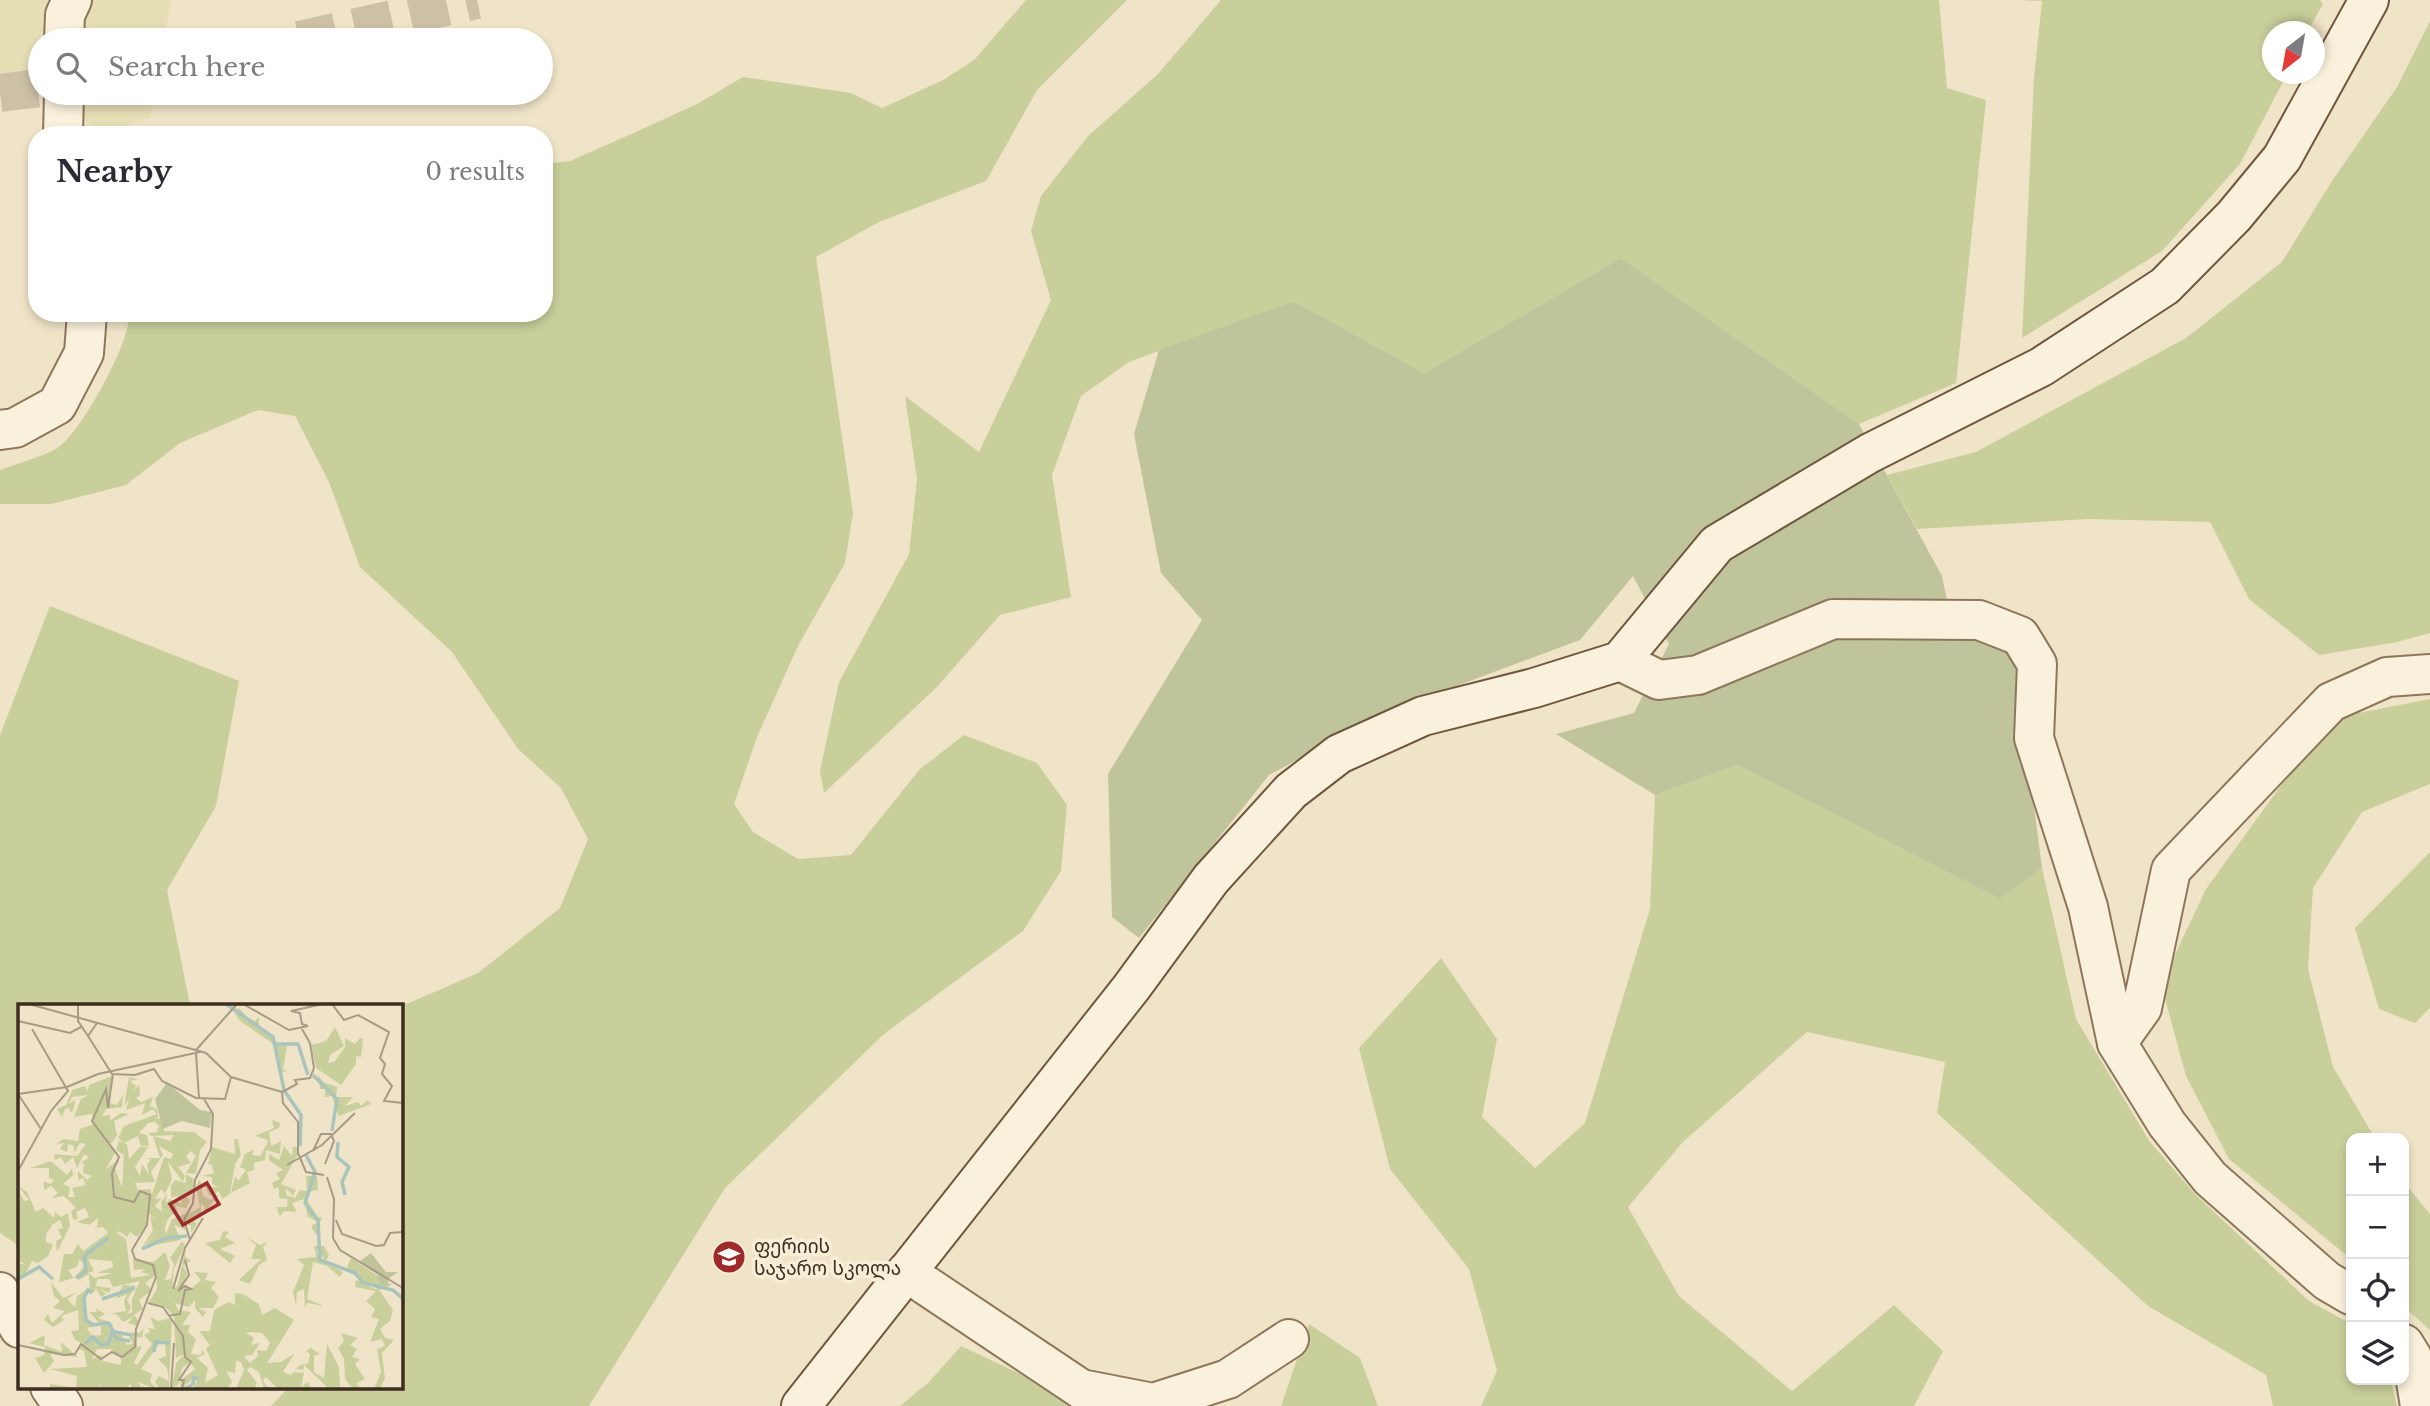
<!DOCTYPE html>
<html lang="en">
<head>
<meta charset="utf-8">
<style>
	:root { --surface:#fff; --page:#f2f2f3; --text:#2b2b33; --muted:#7c7c81; --line:#e1e1e2 }
	body { margin:0; font-family:"Libre Baskerville","Noto Sans Georgian",serif; background:var(--page); color:var(--text) }
	.controls { position:absolute; right:21px; bottom:21px; display:grid; overflow:hidden; border-radius:14px; box-shadow:0 4px 10px #0003 }
	.controls button { width:63px; height:63px; display:grid; place-items:center; padding:0; border:0; border-bottom:2px solid var(--line); background:var(--surface); color:var(--text); font:35px sans-serif }
	.compass { position:absolute; left:2262px; top:21px; width:63px; height:63px; border-radius:50%; background:var(--surface); box-shadow:0 4px 10px #0003; rotate:211deg }
	.list { margin:0; padding:0; list-style:none }
	h2 { display:flex; justify-content:space-between; align-items:center; height:91px; margin:0; padding:0 28px; font-size:30px }
	h2 small { font-size:23px; font-weight:400; color:var(--muted) }
	.icon { flex:none; width:38px; height:38px; fill:none; stroke:currentColor; stroke-width:2; stroke-linecap:round; stroke-linejoin:round }
	.map { position:relative; flex:none; width:2430px; height:1406px; overflow:hidden }
	.search { position:absolute; background:var(--surface); box-shadow:0 4px 10px #0003; left:28px; top:28px; width:525px; height:77px; display:flex; align-items:center; gap:18px; box-sizing:border-box; padding:0 24px; border-radius:38px; color:var(--muted); font-size:26px }
	.panel { position:absolute; background:var(--surface); box-shadow:0 4px 10px #0003; left:28px; top:126px; width:525px; height:196px; border-radius:28px }
	.map>svg:first-child { display:block }
	.farmland { fill:#e6deb5 }
	.green { fill:#c9cf9b }
	.cemetery { fill:#bfc49a }
	.lines { fill:none; stroke-linecap:round; stroke-linejoin:round }
	.highway-tunnel { stroke:#ccc0a6; stroke-width:38; stroke-dasharray:38 19; stroke-linecap:butt }
	.street-casing { stroke:#8d765c; stroke-width:42 }
	.secondary-casing { stroke:#6f573f; stroke-width:42 }
	.street { stroke:#faf1dc; stroke-width:38 }
	.secondary { stroke:#faf1dc; stroke-width:38 }
	.labels { text-anchor:middle; dominant-baseline:central; stroke-width:7; stroke-linejoin:round; paint-order:stroke }
	.poi-label { font-size:19px; fill:#3d2e20; stroke:#f7eed8; text-anchor:start }
	.inset-river { fill:none; stroke:#a9c4bc; stroke-width:3.5 }
	.inset-road { fill:none; stroke:#a89b85; stroke-width:2 }
	.view { fill:#9e2a2b; fill-opacity:0.15; stroke:#9e2a2b; stroke-width:3.5 }
	.inset-edge { fill:none; stroke:#3d2e20; stroke-width:3.5 }
</style>
</head>
<body>
<div class="map">
<svg width="2430" height="1406" viewBox="0 0 2430 1406">
	<rect width="100%" height="100%" fill="#f0e4c8"/>
	<!-- farmland -->
	<g class="farmland">
		<path d="M0,0h171l-7,40h-124v51l-9,-6h-31z"/>
		<path d="M42,93h113l-5,25 -48,14z"/>
	</g>
	<!-- green -->
	<g class="green">
		<path d="M1026,0h101l-90,90 -51,91 -107,41 -63,35 37,256 -8,50 -47,83 -41,91 -23,67 19,28 45,27 53,-4 69,-86 44,-34 73,28 30,42 -6,66 -38,60 -139,103 -159,154 -136,218h-318l18,-19h112v-382h-15l23,-2 69,-30 82,-65 28,-69 -27,-51 -43,-39 -66,-97 -92,-85 -31,-85 -34,-66 -37,-6 -78,33 -54,42 -75,19h-51v-34c18,-7 39,-12 56,-21 24,-14 76,-109 73,-136h415v-149l26,-3 68,-30 59,-27 46,-27 108,16 31,15 61,-28 31,-20z"/>
		<path d="M1221,0h718l8,88 39,12 -30,283 -97,41 -238,-166 -197,115 -130,-72 -165,61 -48,34 -29,79 19,122 -71,18 -63,72 -113,106 -4,-22 19,-89 70,-128 8,-75 -12,-83 74,56 72,-152 -20,-69 10,-35 47,-60 70,-62z"/>
		<path d="M2018,0h302l3,4 -15,27 -36,1v42h15l-47,90 -78,87 -140,87 12,-260 8,-77z"/>
		<path d="M2430,21v612l-33,9 -78,13 -70,-56 -39,-77 -121,-3 -172,10 -30,-54 89,-23 210,-114 96,-76 50,-81 65,-94z"/>
		<path d="M50,606l189,75 -23,125 -49,84 23,115h-171v246l-4,-8 -15,-10v-498z"/>
		<path d="M2430,699v85l-68,28 -49,76 -5,81 25,98 42,71h-24v121l-122,-100 -43,-83 -25,-92 45,-95 89,-123 48,-50z"/>
		<path d="M1738,765l262,134 42,-31 34,151 74,123 46,53 113,106 42,23v56h40l6,26h-124l-7,-31 -118,-69 -211,-193 8,-51 -138,-30 -124,110 -55,65 51,89 113,95 102,-86 49,46 -29,55h-433l16,-35 -28,-102 -79,-100 -31,-121 82,-90 56,81 -15,78 53,51 50,-45 65,-214 5,-114z"/>
		<path d="M2430,852v156l-15,15 -36,-14 -24,-81z"/>
		<path d="M2404,1182l26,32v116l-26,-23z"/>
		<path d="M1309,1324l51,34 18,48h-97z"/>
		<path d="M961,1346l55,26 109,34h-225l29,-24z"/>
	</g>
	<!-- cemetery -->
	<path class="cemetery" d="M1621,258l238,166 83,152 9,43 70,39 2,63 19,147 -42,31 -262,-134 -83,30 -99,-61 78,-21 35,-69 -36,-68 -53,64 -188,70 -123,65 -130,163 -27,-21 -4,-143 94,-154 -41,-47 -27,-139 25,-84 135,-49 130,72z"/>
	<g class="lines">
		<!-- highway-tunnel -->
		<g class="highway-tunnel">
			<path d="M299,40l178,-40"/>
			<path d="M0,93l40,-5"/>
		</g>
		<defs>
			<g id="street">
				<path d="M64,40l1,-25 7,-15"/>
				<path d="M63,135l1,-42"/>
				<path d="M0,430l15,-2 42,-23 27,-52 3,-40"/>
				<path d="M1620,661l39,19 39,-5 135,-56 146,1 41,16 17,28 -3,74 54,169 29,136 50,81 43,54 117,103 24,14"/>
				<path d="M2117,1043l25,-35 29,-138 160,-168 56,-25 43,-3"/>
				<path d="M906,1272l175,117 72,14 75,-24 61,-40"/>
				<path d="M0,1292l19,36"/>
				<path d="M2404,1344l8,13 8,49"/>
				<path d="M50,1387l13,19"/>
			</g>
			<path id="secondary" d="M801,1406l330,-418 80,-109 80,-88 48,-37 84,-38 111,-28 86,-27 97,-117 153,-91 171,-86 124,-81 69,-70 48,-58 87,-158"/>
		</defs>
		<!-- street casing -->
		<use href="#street" class="street-casing"/>
		<!-- secondary casing -->
		<use href="#secondary" class="secondary-casing"/>
		<!-- street -->
		<use href="#street" class="street"/>
		<!-- secondary -->
		<use href="#secondary" class="secondary"/>
	</g>
	<!-- icons -->
	<defs>
		<symbol id="school-disc" viewBox="-11 -11 22 22"><circle r="9.5" fill="#9e2a2b" stroke="#f7eed8"/><path d="M0-5L7-2L0 1L-7-2ZM-4 1L0 2.5L4 1V4Q0 6-4 4Z" fill="#fff"/></symbol>
	</defs>
	<g fill-rule="evenodd">
		<use href="#school-disc" x="710" y="1238" width="38" height="38"/>
	</g>
	<g class="labels">
		<!-- poi labels -->
		<g class="poi-label">
			<text x="754" y="1246">ფერიის<tspan x="754" dy="22">საჯარო სკოლა</tspan></text>
		</g>
	</g>
	<!-- overview -->
	<g transform="translate(18 1004)">
		<rect width="385" height="385" fill="#f0e4c8"/>
		<path d="M221,4l9,10 7,3 4,-4v8l14,12 1,9 13,-1 -4,24 9,6 -8,-4 -4,5 -7,-32 -34,-24 -6,-10zM317,23l9,19 -14,9 -2,8 6,-1 11,-15v-9l10,6 5,-6 3,1 -2,18 -5,-1v8l-15,21 -25,-17 -5,-23 15,-4zM300,70l5,8 14,5 -1,10h17l-8,9 13,-4 3,4 6,-6 4,4 -32,12 2,7 -9,-27 -8,1 2,-8h-6zM94,72l-2,27 7,2 6,-10 -1,12 -16,2 -4,7 8,-1v6l11,-8 8,1 -15,7 3,14 -5,8h-5l8,10 -9,16 14,-10 -5,9 7,20 2,-33 -8,-5 3,-9 8,3 2,15 11,-12h8l-13,20 5,9 2,-12 7,10 -2,-9 4,-6 -6,-1h15l-7,-22 17,5 4,-6 -23,1 -3,-3 9,-1 2,-6 -4,-4 -7,1 -9,10 8,2 2,11h-8l-3,-10 -14,7 -6,-5 6,-12 33,-12 -4,-5 -11,6 3,-12 -19,7 3,-12 -5,9 5,-30 9,2 -8,2 6,5 -3,5 6,-6 1,10 -4,3 5,4 12,-5 -3,9 7,3 1,8 -3,1 7,1 2,12 30,1 13,10 -7,8 -4,24 -10,-1 10,-17 -5,-5 -5,5 5,7 -13,4 7,9 -2,6 -15,-20 4,17 -7,15 -4,-5 -6,10 7,-1 -7,8 7,6 -1,-10 6,-8 -1,10 3,-5 14,5 -6,-8 -6,2v-13l4,-5 11,3v-9l8,5 -1,13 -8,3 5,5 -4,8 -10,-2 2,8 -3,3 1,-6 -8,8 -3,9 -3,-12 4,18 6,-15 15,-6 -2,17 -11,-5 7,15 -37,7 15,-18 -18,20 12,-19 -3,-14 7,4 -10,-8v13l-10,12 -7,-5 -3,5 -8,-6 -2,2 9,6 5,39 19,-3 -9,-3 4,-3 -11,1 -1,-11 21,3 11,-10 5,14 -5,14 6,-1 3,-15 -4,-6 12,-17 3,4 -11,24 -2,21 6,-5 7,-35v7l6,3 -8,6 4,7 -4,12 9,3 9,-8 -7,-8 14,1 -3,7 11,2 -5,6 8,9 -6,11h-15l8,4 -3,5 -8,-9v-8l-6,7 -14,-4 3,7 13,2 -9,13h8l-2,7 8,7 -5,15 10,1 1,-6 3,5 -8,4 11,10 -3,15 13,-8 -12,-26 4,-4 -11,-14h11l4,-21 15,-8 6,3v-12l8,1 16,10 3,11 13,-7 19,12 -27,43 14,-1 13,-8 -11,18 8,3 9,-10 8,-1 2,-10 -4,-3 5,-3 9,6 -6,2v16l10,6 3,-34 12,23 1,22h-11l-25,-24 -1,5 -6,-1 -3,3 10,1 -3,14 7,-5 3,7h-33l-12,-12 -3,3 3,6 8,3h-10l-5,-17 -9,-5 -3,3 10,13 -3,6h-18l8,-19 -3,-8 -5,-1 -1,12 -9,-2 6,11 -5,7h-34l4,-8 -4,-2 -12,10 -1,-8 15,-12 -5,-7 -8,6 -4,17 -6,3 4,-25 9,-9 -9,4 -2,-42 -9,-9 -16,-5 8,-13 -1,-14 -11,8 7,7 -13,10 4,9 -9,6 6,7 -4,4 -8,-3 5,-6 -10,5 -7,-8h-9l19,-3 -2,-10 3,-7 -11,5 7,-14 13,1 -9,14 4,7 -4,7 5,-2v-13l8,-18 -27,6 -4,-8h-11l-3,7 16,2 -2,5 -9,-4 6,5 -5,3 -5,-9 -2,5 -4,-2 -1,-17 -10,6 -4,-3 11,-13 -7,-4 -2,7 -9,3 6,8 -15,4 5,-28h8l6,-10 5,7 25,-18 -5,-6 -6,1 1,-10 -9,7 -12,-3 12,-5 -4,-9 -9,4 2,7 -5,1 -2,-9 5,-3 -12,-12 -13,2 7,-5 -7,-7 -7,4v-9l6,3 5,-4 -6,-2v-10h-19l21,-7 16,14 5,-7 1,7 -10,9 7,3 -2,10h7l-3,-9 14,-3 -3,-7 -5,2v-9l9,9 5,-4 -9,-3 1,-10 -4,1 9,-7 -5,-3 -7,14 -4,-11 -8,7 -4,-7 -6,3 -1,-6 23,2 9,-12 -6,-1 -6,10v-7l-6,-2 -1,8 -7,-3 4,-6 -8,1 8,-5 14,2 2,-12 14,-5 -2,-10 -18,3 7,-18 8,-4 -17,2 -3,7 6,-4 -1,8 -3,5 -2,-5 -4,1 -3,8 -5,-8 9,-4 6,-15 13,-4 3,5 1,-6zM141,142l14,8 -2,5 -7,-2 -12,37 -2,-5 -12,1 -3,-7 20,-1 -4,-10 12,-17zM70,255l24,2 1,6 -16,6h16l-18,5 -7,-5 6,-2zM233,328l11,1 8,10 -4,8 -9,-1 1,6 -8,7 -6,-7 8,-1 8,-12 -9,2 3,-7 -8,-5zM254,116l8,3 -1,5 -10,4 2,14 10,-5 -1,13 -14,-4 -1,10 -11,3v7l-7,2 3,11 -19,10 4,-17 3,5 8,-11 -6,-3 5,-13 9,-5 -2,6 8,1 7,-12 1,-4 -13,-4 19,-8zM216,135h4l3,16 -6,9 -5,30 -8,5 -3,-8 -9,5 -6,-11 15,3 -7,-4v-7l-10,-1 12,-3 -3,-9 -3,1 4,-18 23,7zM266,142l8,10 1,-9h4l1,7 -17,30 15,6 -3,6 -7,-8v7l9,3 5,-8 7,1 -1,-15h11l1,14 -7,1 -4,9 11,17h4l-6,18 -5,-9 8,-4 -11,-5 -4,-18 -12,4 5,9 -13,-1 -4,5 -2,-3 -1,-6h10l1,-8 -9,-1v-11l-5,2 -2,-6 8,-4 -4,-6 7,-3 -14,-10v-6l10,6zM182,175l3,17 8,4 3,-4 5,-1 -17,20 3,-8 -4,-4v14l-7,4 3,3 -6,9v-7l-6,-2 3,-10 12,-7 -4,-21zM0,182l9,6 9,20 7,-4 11,10 1,-6 6,5 7,-4 2,13 -13,26 -1,-11 6,-3 -4,-9 5,-1 -3,-8 -7,4 -7,10v8l7,3 -5,11 -10,7 -6,-2 -6,12 13,-4 -21,12v-18l8,2 -8,-5 2,-67 4,8 5,-1zM205,227l6,1 -4,5 10,6 -15,6 15,7 -5,7 -25,-20 15,-3zM228,233l14,8 8,-3 -5,5 4,13 -8,5 -9,19 -11,-4 22,-21h-10l5,-14zM296,242h10l5,9 -3,6 -10,-12 4,11 23,12 -3,5 -13,-11 -14,-4 -6,37 17,7 -17,-3 -2,5 -1,-19 -7,3 -1,14 -3,-14 11,-27 -7,-6 19,-2zM333,254l27,18 4,8h12l-15,6 14,20 -3,11 -10,8 5,9 9,2 -12,13 3,25 -5,11h-6l7,-17 -4,-23 8,-3 -3,-7 -12,3 9,-23 -8,-2 4,-8 -9,-8 10,-10 -21,-4 1,-7 19,9 4,-1 -20,-8 -12,-13zM33,278l12,16 15,-6 -11,7 8,8 2,-11 9,-6 -1,28 14,7 -12,3 5,8 9,-1v-10l-12,-13h8l-2,-4 10,6 -7,4 14,5 1,6h-6l18,3 -3,5 5,8 6,-1 -4,-7 4,-5 7,1 4,-5 -2,10 -5,-1v10l5,-1 -8,17 3,2 15,-21 -8,-9 6,-3 -2,-4 7,1 -5,-12 9,4 12,-3 -3,4 4,-4 -3,71h-9l-5,-7 4,-6 10,5 -2,-13 -9,-9 8,-3 -1,-13 -4,-1 -20,27 11,5 -2,7 6,8 -18,-7 4,7h-11v-5l-7,5h-23l-2,-5v5l-49,-1v-4l26,4 1,-12 -27,-7 37,-2 -3,-16 -5,-2 4,-6 -8,-3 -4,-9 8,-1 -1,-20 -17,6 3,4 -11,7 -9,-7 4,-6 4,9 13,-12 -12,-3 7,-7 -6,-5zM79,345h14l10,9v7l-18,-4 -2,-6 -9,4zM323,329l17,5 -8,7 7,4 -5,8 8,2 -5,5 10,15 -9,4 5,6h-8l-8,-10 -1,-20 -6,-11 6,-7zM27,331l-1,10 18,7 -1,-10 17,15 -28,-3 4,7 -10,12 -9,-15 9,-3 1,-8 -16,-4z" fill="#c9cf9b" fill-rule="evenodd"/>
		<path d="M149,79l33,27 12,2 -2,16 -28,-7 -19,8 -8,-30zM353,249l15,19h12l-10,7 1,7 -9,-2 -2,-9 -19,-13z" fill="#bfc49a"/>
		<path class="inset-river" d="M208,0l47,33 11,53 17,25 -1,31M256,40h24l10,31M295,71l24,24 -5,32M320,138l-1,15 12,10 -7,15 3,13M288,151l9,17 -10,31 13,18 2,39 35,13 8,10 30,7 10,9M124,245l25,-11 20,-2M58,274l10,-7 -2,-15 24,-18M0,275l21,-12 14,12M74,289l-4,-3 -4,8 2,22 7,5 15,-2 6,9 18,3M84,295l33,-11M95,328l4,7 13,2M67,340l8,-7 8,8 7,-1 5,-13M136,348l1,-10 15,1M167,385l8,-5 1,-7 5,2"/>
		<path class="inset-road" d="M11,0l177,49 25,24 51,15 1,11 15,19v31l8,19 18,3M60,0v17l10,15 9,-13M225,0l46,26 19,-4M314,0l12,16 14,-5 31,17 -9,26 5,6 -3,10 10,12 -8,15 19,2M0,17l52,12 11,-6M290,22l-6,-2 -2,-11 -9,-2 32,-7M70,32l24,38 23,1 19,-6 8,12 34,17 29,1 6,-22M178,46l41,-46M178,49l3,45M264,88l15,-8 -2,-4 15,-2 4,-10 -4,-25 -8,-14M0,90l23,35M0,90l49,-7 31,-13 102,-22M295,147l8,-17h10l3,7 -9,23M269,161l35,-20 33,-32M0,167l33,-60 17,-20 -36,-62M309,173l7,22 -1,39 7,12 63,38M318,216l6,14 34,12 8,-1 6,-12 12,-1 1,-5M172,236l-6,-20 9,-17 2,-23 16,-31 2,-35 -9,-15M155,285l12,-41 18,-30M130,299l15,4 20,29 2,21 6,5 -12,18h5l-2,9M150,312l12,-2 5,-24 6,-1 -6,-3 -7,5 11,-16 -4,-15M0,341l46,10 11,-1 6,-10 20,15 11,-7 10,5 13,-10 1,-18 20,-52 -3,-12 -18,-6 -3,-9 15,-25 3,-30 -10,-4 -6,11 -20,-5 -2,-24 7,-16 -27,-36 14,-32 2,19 5,-34M153,385l3,-46"/>
		<path class="view" d="M189,179l12,21 -36,21 -13,-21z"/>
		<rect width="385" height="385" class="inset-edge"/>
	</g>
</svg>
<div class="controls">
<button>+</button>
<button>−</button>
<button><svg class="icon" aria-label="locate" viewBox="0 0 24 24"><circle cx="12" cy="12" r="6"/><path d="M12 2v4M12 18v4M2 12h4M18 12h4"/></svg></button>
<button><svg class="icon" aria-label="layers" viewBox="0 0 24 24"><path d="M12 4l9 5-9 5-9-5zM3 14l9 5 9-5"/></svg></button>
</div>
<svg class="compass" viewBox="-18 -18 36 36"><path d="M0-13l5 13h-10z" fill="#e53935"/><path d="M0 13l5-13h-10z" fill="#7c7c81"/></svg>
<div class="search"><svg class="icon" aria-label="search" viewBox="0 0 24 24"><circle cx="10" cy="10" r="6"/><path d="M15 15l6 6"/></svg>Search here</div>
<section class="panel">
<h2>Nearby<small>0 results</small></h2>
<ul class="list">
</ul>
</section>
</div>
</body>
</html>
